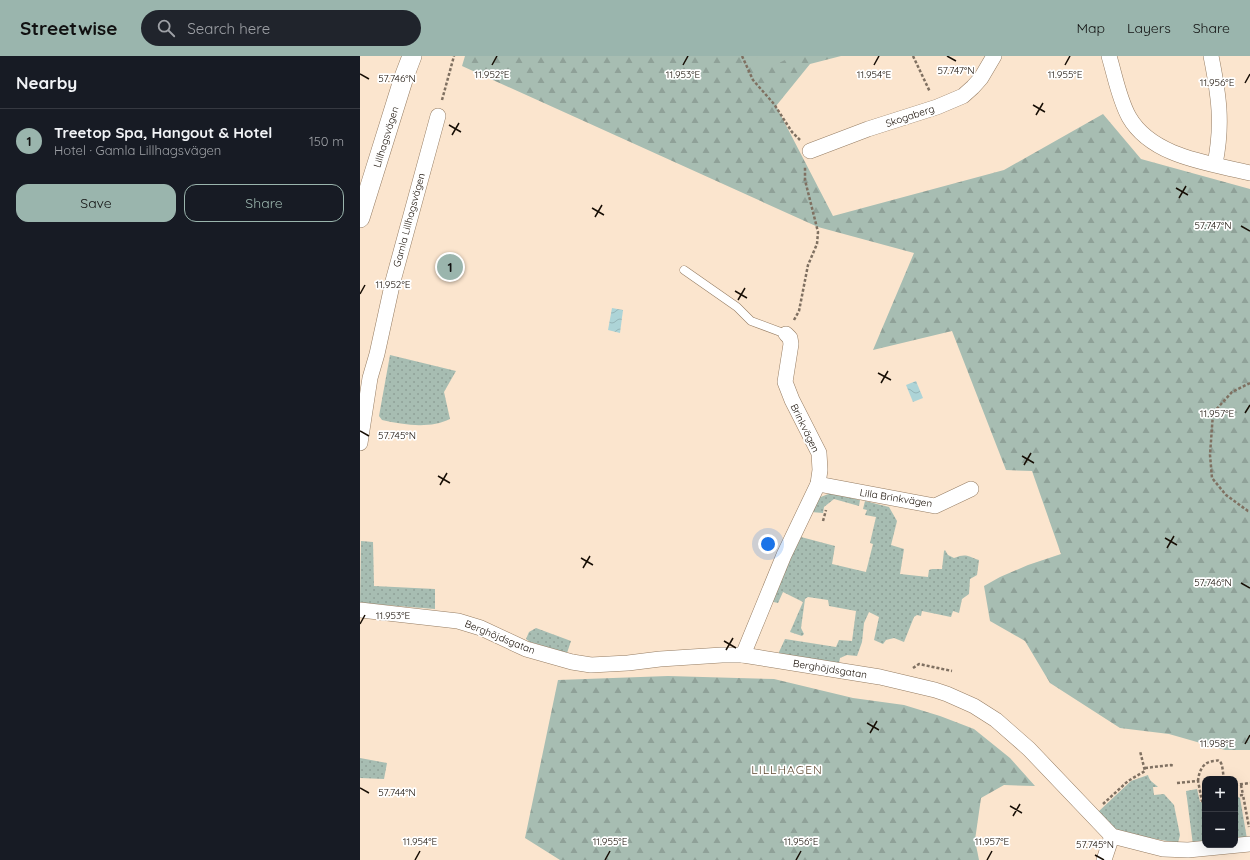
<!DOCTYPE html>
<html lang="en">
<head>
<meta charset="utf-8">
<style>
	:root { --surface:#171b24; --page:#20242c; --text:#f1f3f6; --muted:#9ea1a6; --line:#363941; --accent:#9ab5ad }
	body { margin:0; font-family:Quicksand,sans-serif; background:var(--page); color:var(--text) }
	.controls { position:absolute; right:12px; bottom:12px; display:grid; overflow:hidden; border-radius:8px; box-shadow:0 4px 16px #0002 }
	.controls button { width:36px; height:36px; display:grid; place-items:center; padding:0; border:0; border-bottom:1px solid var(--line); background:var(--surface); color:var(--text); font:20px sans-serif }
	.you { position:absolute; left:408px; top:488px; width:14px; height:14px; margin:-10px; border:3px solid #fff; border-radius:50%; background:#1a73e8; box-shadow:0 0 0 6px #1a73e833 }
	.badge { display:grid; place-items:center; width:26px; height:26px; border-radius:50%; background:var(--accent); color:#111; font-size:13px; font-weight:700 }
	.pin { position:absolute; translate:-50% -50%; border:2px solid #fff; box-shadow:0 1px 4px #0006 }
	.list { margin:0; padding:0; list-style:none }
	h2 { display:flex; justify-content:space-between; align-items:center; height:52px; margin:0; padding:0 16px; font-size:17px }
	h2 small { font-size:13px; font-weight:400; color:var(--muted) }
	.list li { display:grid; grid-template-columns:26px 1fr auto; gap:12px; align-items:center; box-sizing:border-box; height:64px; padding:0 16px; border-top:1px solid var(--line) }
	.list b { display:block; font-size:15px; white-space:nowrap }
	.list p { margin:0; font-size:13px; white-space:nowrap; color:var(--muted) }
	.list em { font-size:13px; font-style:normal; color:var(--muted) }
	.actions { display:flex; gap:8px; padding:12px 16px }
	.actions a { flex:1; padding:9px 0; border:1px solid var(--accent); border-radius:12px; text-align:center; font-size:14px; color:var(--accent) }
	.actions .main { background:var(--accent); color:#111 }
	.icon { flex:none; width:22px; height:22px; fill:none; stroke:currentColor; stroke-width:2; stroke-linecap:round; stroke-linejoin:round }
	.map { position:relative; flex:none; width:890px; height:804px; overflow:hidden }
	header { display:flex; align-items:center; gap:24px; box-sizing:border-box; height:56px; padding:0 20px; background:var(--accent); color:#111 }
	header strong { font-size:19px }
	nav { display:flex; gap:22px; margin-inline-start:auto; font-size:14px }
	.search { width:280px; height:36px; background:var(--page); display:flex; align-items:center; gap:10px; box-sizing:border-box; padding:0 14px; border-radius:22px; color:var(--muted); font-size:15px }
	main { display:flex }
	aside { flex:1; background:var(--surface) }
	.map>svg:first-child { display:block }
	.grass { fill:url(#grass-dots) }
	.forest { fill:url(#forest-firs) }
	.green { fill:#a7bdb2 }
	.water { fill:url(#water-waves) }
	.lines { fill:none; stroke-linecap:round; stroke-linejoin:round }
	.service-casing { stroke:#957c62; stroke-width:9 }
	.minor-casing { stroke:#957c62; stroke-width:16 }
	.tertiary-casing { stroke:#957c62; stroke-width:20 }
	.path { stroke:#7f7061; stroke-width:2.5; stroke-dasharray:3 2; stroke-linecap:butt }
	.service { stroke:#fff; stroke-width:8 }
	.minor { stroke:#fff; stroke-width:15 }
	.tertiary { stroke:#fff; stroke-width:19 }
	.ticks { fill:none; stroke:#170e05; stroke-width:1.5 }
	.labels { text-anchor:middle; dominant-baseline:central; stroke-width:3.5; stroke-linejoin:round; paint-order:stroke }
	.street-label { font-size:10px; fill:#170e05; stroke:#fff }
	.quarter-label { font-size:12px; letter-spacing:1px; fill:#5e482f; stroke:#fff }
	.ticks-label { font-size:10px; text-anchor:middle; fill:#170e05; stroke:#fff; stroke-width:3.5; stroke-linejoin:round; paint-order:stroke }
</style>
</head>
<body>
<header>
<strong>Streetwise</strong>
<div class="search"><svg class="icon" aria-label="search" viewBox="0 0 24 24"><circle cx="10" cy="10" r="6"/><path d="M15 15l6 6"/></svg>Search here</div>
<nav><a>Map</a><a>Layers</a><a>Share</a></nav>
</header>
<main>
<aside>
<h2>Nearby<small></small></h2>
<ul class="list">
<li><span class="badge">1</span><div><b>Treetop Spa, Hangout &amp; Hotel</b><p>Hotel · Gamla Lillhagsvägen</p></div><em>150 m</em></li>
</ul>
<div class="actions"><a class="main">Save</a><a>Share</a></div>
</aside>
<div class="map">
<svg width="890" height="804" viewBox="0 0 890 804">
	<defs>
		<pattern id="grass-dots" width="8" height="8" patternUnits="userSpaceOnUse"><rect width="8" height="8" fill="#a7bdb2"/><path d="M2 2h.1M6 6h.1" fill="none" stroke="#8fa198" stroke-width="1.8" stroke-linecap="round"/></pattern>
		<pattern id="forest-firs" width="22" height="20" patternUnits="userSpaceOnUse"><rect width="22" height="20" fill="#a7bdb2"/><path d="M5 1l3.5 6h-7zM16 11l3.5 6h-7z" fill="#8fa198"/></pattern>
		<pattern id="water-waves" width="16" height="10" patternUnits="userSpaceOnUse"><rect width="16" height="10" fill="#add4d7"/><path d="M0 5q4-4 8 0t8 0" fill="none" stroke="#94b5b7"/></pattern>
	</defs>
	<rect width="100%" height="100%" fill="#fbe5ce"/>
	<!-- grass -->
	<g class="grass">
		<path d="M30,299l66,16 -12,21 6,27c-20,10 -46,6 -68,1l-3,-4z"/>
		<path d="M471,437l29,7 -1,6 -25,-7 -10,8 -1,6 -12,-1 7,-14z"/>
		<path d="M505,445l24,6 8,14 -6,24 13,4 -4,25 28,3 1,-7 3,-1h10l2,-18 1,-1 3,5 6,3c12,-5 13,-2 25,2l-2,15 -7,4 -1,15 -7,5 -3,14 -6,-2 -2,6 -29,-6 -1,5 -4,-1 -3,2 -10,25 -10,-4 -8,2 -3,4 -9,-4 5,-23 -10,-5 -5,11 -2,19 -5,14 -10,-1 -7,3 -1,5 -60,-9v-2l6,-13 51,8 3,-7 13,1 4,-30 -27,-5 -1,-6 -20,-3 -3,2 -4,29 3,6 -2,2 -12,-4 13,-30 -20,-10 -5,11 -9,-2 32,-64 34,9 -3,18 34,8 7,-28 -3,-1 6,-26 -11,-2 2,-5 -4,-1z"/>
		<path d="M1,485l12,1 1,44 61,3v20l-75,-6z"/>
		<path d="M176,572l35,13 -4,12 -37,-11 -4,-3 3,-7z"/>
		<path d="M0,702l27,5 -3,16 -24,-1z"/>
		<path d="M788,719c1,6 6,8 10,12h-5l1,8 10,-1 10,11 6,30 -2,8 -60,-11 -20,-20 33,-31z"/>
		<path d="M837,733l3,13h5v43h-12l-7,-54z"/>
		<path d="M875,741h3l2,1 7,41 -12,1z"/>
	</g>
	<!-- forest -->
	<g class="forest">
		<path d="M105,0h376l-31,8 -34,42 57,110 171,-46 99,-56 38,45 109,30v561h-25l-56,-16 -49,-6 -70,-45 -25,-42 -35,-20 -6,-35 16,-9 28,-12 33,-11 -29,-83 -26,-1 -54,-139 -79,19 41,-97 -96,-26 -356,-161z"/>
		<path d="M308,620l106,3 79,19 51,7 36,11 34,13 36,29 25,28 -31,-1 -23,13 -6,42 4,20h-419l-35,-22 33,-158z"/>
	</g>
	<!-- green -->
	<path class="green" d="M399,0h34l-32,16 -5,-2 -1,-3v-8z"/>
	<!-- water -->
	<g class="water">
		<path d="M252,252l11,2 -3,23 -12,-3z"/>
		<path d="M556,325l7,17 -10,4 -7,-17z"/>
	</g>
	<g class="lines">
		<defs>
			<path id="service" d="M324,214l53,37 14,14 35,13"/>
			<g id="minor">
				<path d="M749,0c6,20 10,43 20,61 23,40 80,46 121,56"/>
				<path d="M851,0c8,40 12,68 4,108"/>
				<path d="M450,95l58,-22 69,-22 26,-11 10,-9 8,-9 13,-22"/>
				<path d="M0,387l10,-65 7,-24 16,-73 45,-165"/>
				<path d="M458,428l117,22 36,-17"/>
				<path d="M0,554l98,11 23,7 45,21 46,13 19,3 37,-2 32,-4 62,-4h21l137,22 55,13 12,4 27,12 22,14 33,29 83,87 51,13 25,1 62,-6"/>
				<path d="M383,599l41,-100 34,-71 2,-14 -1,-17 -27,-53 -7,-18 6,-38 -1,-6 -4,-4"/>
				<path d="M744,804l8,-24"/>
			</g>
			<path id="tertiary" d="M0,162l44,-141 8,-21"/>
		</defs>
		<!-- service casing -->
		<use href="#service" class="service-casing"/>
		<!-- minor casing -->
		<use href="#minor" class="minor-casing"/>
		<!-- tertiary casing -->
		<use href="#tertiary" class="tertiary-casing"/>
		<!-- path -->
		<g class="path">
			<path d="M382,0l11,24 21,24 18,28 8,8"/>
			<path d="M553,0l17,36"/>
			<path d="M82,44l12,-44"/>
			<path d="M434,264l5,-9 9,-46 9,-21 1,-12 -13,-52v-14"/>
			<path d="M890,327l-18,9 -19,21 -3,42 2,23 14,17 22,16h2"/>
			<path d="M463,465l3,-11"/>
			<path d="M553,612l6,-4 33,7"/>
			<path d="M785,712l26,-3 3,1"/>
			<path d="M838,725c1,-10 5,-20 17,-20 3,-1 4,-1 6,2 2,4 2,12 3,16"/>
			<path d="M817,727l21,-2 4,20h3"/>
			<path d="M875,729l15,-2"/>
			<path d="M881,729l2,10"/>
			<path d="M875,740l8,-1 6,32"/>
			<path d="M743,748l25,-23 17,-10 -5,-20"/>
		</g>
		<!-- service -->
		<use href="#service" class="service"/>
		<!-- minor -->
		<use href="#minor" class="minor"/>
		<!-- tertiary -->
		<use href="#tertiary" class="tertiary"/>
	</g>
	<!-- ticks -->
	<path class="ticks" d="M587,0l9,5M132,9l5,-9M323,9l5,-9M514,9l5,-9M705,9l5,-9M0,18l9,5M885,27l5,-9M673,49l12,7M676,59l7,-12M89,69l12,7M92,79l7,-12M816,132l12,7M819,142l7,-12M232,152l12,7M235,161l7,-12M881,170l9,5M375,235l12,7M0,238l5,-9M378,244l7,-12M518,317l13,7M521,327l7,-12M885,357l5,-8M0,375l9,5M662,400l12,7M664,409l7,-12M78,420l12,7M80,429l7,-12M805,482l12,7M807,492l7,-12M221,502l12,7M223,512l7,-12M881,527l9,5M0,568l5,-9M364,585l12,7M366,594l7,-12M507,667l12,7M510,677l7,-12M885,688l5,-9M0,732l9,5M650,750l12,7M653,760l7,-12M735,799l9,5M55,804l5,-9M245,804l5,-9M436,804l5,-9M627,804l5,-9"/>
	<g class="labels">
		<!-- street labels -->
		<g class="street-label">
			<text transform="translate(550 60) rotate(-18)">Skogaberg</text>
			<text transform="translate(26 81) rotate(-73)">Lillhagsvägen</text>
			<text transform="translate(49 164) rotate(-75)">Gamla Lillhagsvägen</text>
			<text transform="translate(445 372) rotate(64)">Brinkvägen</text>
			<text transform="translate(536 442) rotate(9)">Lilla Brinkvägen</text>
			<text transform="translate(140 581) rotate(22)">Berghöjdsgatan</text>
			<text transform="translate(470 613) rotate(9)">Berghöjdsgatan</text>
		</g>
		<!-- quarter labels -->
		<g class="quarter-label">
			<text x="427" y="713">LILLHAGEN</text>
		</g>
	</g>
	<g class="ticks-label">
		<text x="596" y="18">57.747°N</text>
		<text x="323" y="22">11.953°E</text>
		<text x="132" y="22">11.952°E</text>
		<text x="514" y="22">11.954°E</text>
		<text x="705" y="22">11.955°E</text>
		<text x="37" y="26">57.746°N</text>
		<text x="857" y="30">11.956°E</text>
		<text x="853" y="173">57.747°N</text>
		<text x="33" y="232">11.952°E</text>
		<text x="857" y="361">11.957°E</text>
		<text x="37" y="383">57.745°N</text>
		<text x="853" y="530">57.746°N</text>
		<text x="33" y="563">11.953°E</text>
		<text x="857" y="691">11.958°E</text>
		<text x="37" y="740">57.744°N</text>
		<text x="60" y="789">11.954°E</text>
		<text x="250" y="789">11.955°E</text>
		<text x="441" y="789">11.956°E</text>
		<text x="632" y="789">11.957°E</text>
		<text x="735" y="792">57.745°N</text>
	</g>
</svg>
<div class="controls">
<button>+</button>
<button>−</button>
</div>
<div class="you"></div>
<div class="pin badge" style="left:90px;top:211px">1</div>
</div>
</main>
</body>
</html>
